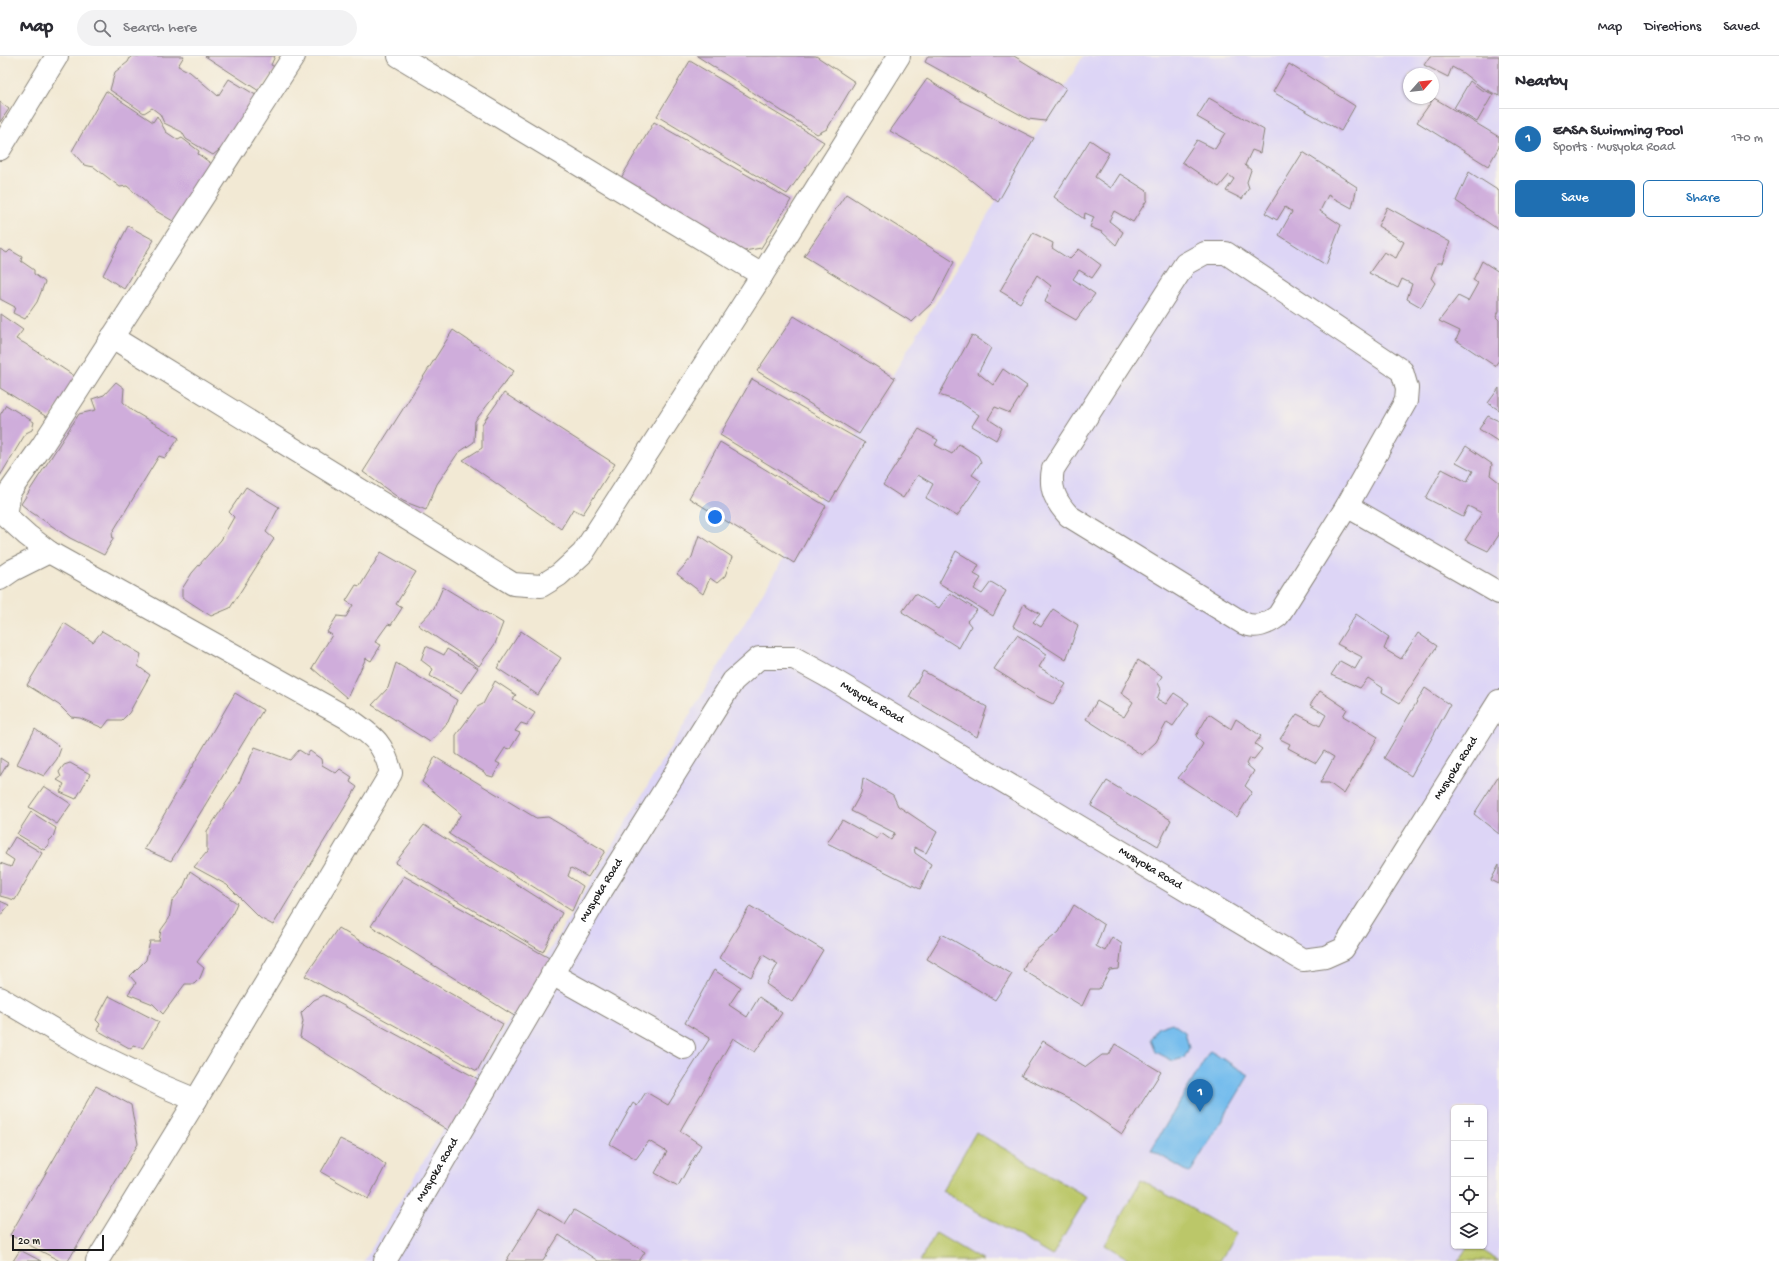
<!DOCTYPE html>
<html lang="en">
<head>
<meta charset="utf-8">
<style>
	:root { --surface:#fff; --page:#f2f2f3; --text:#2b2b33; --muted:#7c7c81; --line:#e1e1e2; --accent:#1f6fb2 }
	body { margin:0; font-family:"Gochi Hand",sans-serif; background:var(--page); color:var(--text) }
	.controls { position:absolute; right:12px; bottom:12px; display:grid; overflow:hidden; border-radius:6px; box-shadow:0 1px 3px #0004 }
	.controls button { width:36px; height:36px; display:grid; place-items:center; padding:0; border:0; border-bottom:1px solid var(--line); background:var(--surface); color:var(--text); font:20px sans-serif }
	.compass { position:absolute; left:1403px; top:12px; width:36px; height:36px; border-radius:50%; background:var(--surface); box-shadow:0 1px 3px #0004; rotate:63deg }
	.scale { position:absolute; left:12px; bottom:10px; width:92px; box-sizing:border-box; padding-left:4px; border:2px solid #1c1c1c; border-top:0; font-size:11px; line-height:14px; white-space:nowrap; color:#1c1c1c; -webkit-text-stroke:3px #f7f3e8; paint-order:stroke }
	.you { position:absolute; left:715px; top:461px; width:14px; height:14px; margin:-10px; border:3px solid #fff; border-radius:50%; background:#1a73e8; box-shadow:0 0 0 6px #1a73e833 }
	.badge { display:grid; place-items:center; width:26px; height:26px; border-radius:50%; background:var(--accent); color:#fff; font-size:13px; font-weight:700 }
	.pin { position:absolute; translate:-50% -33px; filter:drop-shadow(0 1px 2px #0008) }
	.pin::after { content:''; position:absolute; top:21px; width:14px; height:12px; background:inherit; clip-path:polygon(0 0,100% 0,50% 100%) }
	.list { margin:0; padding:0; list-style:none }
	h2 { display:flex; justify-content:space-between; align-items:center; height:52px; margin:0; padding:0 16px; font-size:17px }
	h2 small { font-size:13px; font-weight:400; color:var(--muted) }
	.list li { display:grid; grid-template-columns:26px 1fr auto; gap:12px; align-items:center; box-sizing:border-box; height:60px; padding:0 16px; border-top:1px solid var(--line) }
	.list b { display:block; font-size:15px; white-space:nowrap }
	.list p { margin:0; font-size:13px; white-space:nowrap; color:var(--muted) }
	.list em { font-size:13px; font-style:normal; color:var(--muted) }
	.actions { display:flex; gap:8px; padding:12px 16px }
	.actions a { flex:1; padding:9px 0; border:1px solid var(--accent); border-radius:6px; text-align:center; font-size:14px; color:var(--accent) }
	.actions .main { background:var(--accent); color:#fff }
	.icon { flex:none; width:22px; height:22px; fill:none; stroke:currentColor; stroke-width:2; stroke-linecap:round; stroke-linejoin:round }
	.map { position:relative; flex:none; width:1499px; height:1205px; overflow:hidden }
	header { display:flex; align-items:center; gap:24px; box-sizing:border-box; height:56px; padding:0 20px; background:var(--surface); border-bottom:1px solid var(--line) }
	header strong { font-size:19px }
	nav { display:flex; gap:22px; margin-inline-start:auto; font-size:14px }
	.search { width:280px; height:36px; background:var(--page); display:flex; align-items:center; gap:10px; box-sizing:border-box; padding:0 14px; border-radius:22px; color:var(--muted); font-size:15px }
	main { display:flex }
	aside { flex:1; background:var(--surface) }
	.map>svg:first-child { display:block }
	.built { fill:#ddd5f6; fill-rule:evenodd }
	.green { fill:#bbc769; stroke:#6c7242 }
	.water { fill:#76bded; stroke:#496c84 }
	.building { fill:#cfaddb }
	.lines { fill:none; stroke-linecap:round; stroke-linejoin:round }
	.minor-casing { stroke:#878278; stroke-width:24 }
	.minor { stroke:#fff; stroke-width:22 }
	.labels { text-anchor:middle; dominant-baseline:central; stroke-width:3.5; stroke-linejoin:round; paint-order:stroke }
	.street-label { font-size:12px; fill:#1c1c1c; stroke:#f7f3e8 }
</style>
</head>
<body>
<header>
<strong>Map</strong>
<div class="search"><svg class="icon" aria-label="search" viewBox="0 0 24 24"><circle cx="10" cy="10" r="6"/><path d="M15 15l6 6"/></svg>Search here</div>
<nav><a>Map</a><a>Directions</a><a>Saved</a></nav>
</header>
<main>
<div class="map">
<svg width="1499" height="1205" viewBox="0 0 1499 1205">
	<rect width="100%" height="100%" fill="#f7f3e8"/>
	<filter id="ink" filterUnits="userSpaceOnUse"><feTurbulence type="fractalNoise" baseFrequency=".025" numOctaves="2"/><feDisplacementMap in="SourceGraphic" scale="8" xChannelSelector="R" yChannelSelector="G"/><feConvolveMatrix kernelMatrix="1 2 1 2 8 2 1 2 1" color-interpolation-filters="sRGB"/></filter>
	<filter id="wash" filterUnits="userSpaceOnUse"><feTurbulence type="fractalNoise" baseFrequency=".012" numOctaves="4" result="noise"/><feDisplacementMap in="SourceGraphic" scale="16" xChannelSelector="R" yChannelSelector="G"/><feGaussianBlur stdDeviation="0.9" result="paint"/><feColorMatrix in="noise" values="0 0 0 0 0 0 0 0 0 0 0 0 0 0 0 0 0 1.4 0 .05"/><feComposite in="paint" operator="in"/></filter>
	<g filter="url(#wash)">
		<rect width="100%" height="100%" fill="#f2e9d4"/>
		<!-- built -->
		<path class="built" d="M1083,0h416v1205h-1135zM1409,18h24v24h-24zM1454,1052h30v138h-30z"/>
		<!-- green -->
		<g class="green">
			<path d="M976,1076l111,65 -35,59 -110,-65z"/>
			<path d="M1141,1124l95,54 -16,27h-88l-27,-16z"/>
			<path d="M936,1177l47,28h-63z"/>
			<path d="M1468,1190h8l23,15h-41z"/>
		</g>
		<!-- water -->
		<g class="water">
			<path d="M1172,967l13,9 4,16 -5,10 -11,3 -17,-9 -5,-12 6,-12z"/>
			<path d="M1210,995l39,24 -59,98 -39,-23z"/>
		</g>
		<g id="blocks">
			<!-- building -->
			<g class="building">
				<path d="M131,0h53l-6,10 12,6 28,24 11,-17 30,18 -24,40 -22,18 -27,-16 -4,-7 -18,-9 -4,-9 -8,-6 -8,5 -34,-23 5,-18 13,-10z"/>
				<path d="M205,0h70l-4,9 6,3 -18,23z"/>
				<path d="M697,0h119l39,26 -28,47 -10,5z"/>
				<path d="M928,0h86l52,32 -21,33 -17,-2 -103,-57z"/>
				<path d="M1430,0h69v40l-18,-9 -18,-14 -11,-6 -4,10 -24,-12z"/>
				<path d="M690,5l134,81 -37,52 -130,-78z"/>
				<path d="M1289,8l66,42 -14,25 -68,-39z"/>
				<path d="M927,23l36,23 71,36 -36,64 -41,-33 -67,-38z"/>
				<path d="M1470,25l10,8 13,5 -16,28 -23,-14z"/>
				<path d="M106,35l47,31 4,-6 9,16 12,8 4,-2 17,13 -1,3 18,13 -38,57 -22,-13 -29,-25 -7,1 -26,-20 -10,-2 -12,-14z"/>
				<path d="M1209,42l55,32 -4,23 -8,-3 -7,15 6,5 -4,12 2,6 -7,11 -16,-8 8,-12 -5,-4 -10,12 -37,-25 15,-22 18,9 10,-16 -28,-16z"/>
				<path d="M1434,42l65,39v10l-11,19 -71,-44z"/>
				<path d="M0,46l9,7 -9,13z"/>
				<path d="M654,66l137,78 -30,48 -22,4 -118,-74z"/>
				<path d="M1090,84l19,13 -14,24 16,11 9,-14 27,17v9l-14,22 -19,-11 -5,10 14,11 -7,13 -14,-13 -12,-5 4,-10 -9,-4 -1,6 -30,-22z"/>
				<path d="M1303,96l54,35 -5,21 -24,-13 -8,16 21,14 -15,40 -47,-30 13,-23 -7,-5 -8,13 -12,-7z"/>
				<path d="M1469,116l30,19v39l-43,-29z"/>
				<path d="M846,138l108,68 -20,39 -22,21 -108,-66z"/>
				<path d="M1387,151l63,35 -8,21h-5l-6,15 4,5 -14,24 -14,-8 5,-15 -10,-5 -4,9 -29,-15 15,-21 12,6 8,-16 -26,-16z"/>
				<path d="M128,170l26,14 -30,49 -21,-14z"/>
				<path d="M1033,177l20,10 -1,5 17,11 10,-10 22,16 -9,13 -13,-8 -6,9 22,15 -19,26 -31,-18 6,-16 -14,-11 -17,28 -20,-12z"/>
				<path d="M0,193l7,4 3,-3 12,7 -1,4 13,9v4l11,8 -8,20 -12,17 -12,-6 2,-6 -15,-8z"/>
				<path d="M1482,205l17,11v39l-3,6 3,3v40l-4,6 -39,-26 4,-9 -21,-10 19,-25 10,5 10,-18 -5,-3z"/>
				<path d="M0,258l23,16 -7,9 8,4 52,34 -26,42 -50,-31z"/>
				<path d="M794,260l101,62 -36,56 -102,-63z"/>
				<path d="M453,274l61,41 -39,50 -1,21 -16,11 -21,31 -11,26 -23,-9 -40,-29z"/>
				<path d="M972,279l19,13 -13,25 15,12 10,-16 24,17 -17,27 -15,-6 -7,12 14,9 -6,12 -24,-14 7,-11 -19,-13 -21,-7z"/>
				<path d="M752,323l113,64 -35,59 -110,-67z"/>
				<path d="M116,326l8,6 -1,14 10,9 46,27 -14,20 -6,-2 -47,77 1,6 -9,16 -34,-17 -39,-26 -10,-8 58,-90 17,-4 -4,-11 12,-4z"/>
				<path d="M1499,332v22l-11,-7z"/>
				<path d="M504,337l111,71 -32,50 -10,-5 -12,20 -98,-69 19,-12v-24z"/>
				<path d="M6,349l28,17 -2,8 -6,3 -26,43v-61z"/>
				<path d="M1488,360l11,5v21l-20,-13z"/>
				<path d="M919,373l19,11 -3,5 17,9 7,-10 19,12 3,6 -9,13 9,6 -24,35 -31,-18 7,-14 -15,-9 -15,23 -20,-13z"/>
				<path d="M720,386l106,64 -32,57 -105,-65z"/>
				<path d="M1466,390l26,18 -2,11 9,7v53l-11,16 -23,-11 17,-27 -14,-7 -5,11 -37,-19 16,-29 25,13 6,-11 -17,-9z"/>
				<path d="M246,431l33,20 -13,25 8,7 -44,69 -19,8 -29,-19v-8l10,-16 29,-33 13,-23 -5,-5z"/>
				<path d="M699,479l33,22 -7,19 -8,7 -7,-5 -7,16 -26,-20 15,-17z"/>
				<path d="M956,495l23,14 -5,9 7,4 -7,11 8,5 9,-12 15,9 -13,25 -54,-33z"/>
				<path d="M381,496l35,20 -20,32 6,4 -11,17 -3,-1 -13,18 6,3 -10,16 -5,-3 -19,40 -35,-30 20,-33 -5,-3 10,-16 9,1 7,-12 -7,-4 10,-16 4,1z"/>
				<path d="M443,531l60,36 -8,21 -16,22 -61,-41 16,-17z"/>
				<path d="M950,537l27,17 -10,11 4,5 -12,22 -57,-36 13,-18 24,14z"/>
				<path d="M1024,548l16,10 -7,8 8,5 12,-18 25,16 -12,35 -53,-34z"/>
				<path d="M1356,558l33,23 -5,12 17,10 17,-26 19,13 -37,57 -18,-11 1,-4 -15,-10 -8,10 -29,-13 9,-14 15,8 7,-12 -25,-13z"/>
				<path d="M64,567l29,19 9,-11 39,23 -3,12 12,9 -21,38 -7,7h-13l-6,8 -23,-10 -9,-1 -12,-12 -32,-20z"/>
				<path d="M521,575l40,27 -23,37 -41,-27z"/>
				<path d="M1017,579l30,19 -8,13 27,17 -13,20 -13,-6 -46,-29z"/>
				<path d="M426,590l18,9 3,-6 31,19 -17,25 -31,-17 3,-7 -12,-9z"/>
				<path d="M1138,604l24,16 -4,7 3,6 -4,10 9,5 8,-11 15,10 -16,23 -6,-4 -11,20 -14,13 -56,-36 11,-18 27,16 9,-15 -12,-9z"/>
				<path d="M396,607l61,37 -9,22 -18,20 -58,-37 16,-17z"/>
				<path d="M923,615l64,36 -10,30 -68,-40z"/>
				<path d="M495,625l21,14 -3,4 22,14 -8,12 -6,-2 -6,8 5,2 -10,16 -5,-1 -9,14 4,2 -7,13 -7,-2 -2,-3 -28,-18v-19l21,-28 6,-3z"/>
				<path d="M1425,632l25,17 -39,71 -27,-18z"/>
				<path d="M1320,635l27,18 -4,7 35,21 -34,57 -15,-11h-9l14,-26 -10,-6 -8,12 -28,-15 2,-4 -10,-5 17,-25 23,12 6,-11 -16,-10z"/>
				<path d="M235,637l28,17 -92,151 -27,-12z"/>
				<path d="M1209,658l22,15 5,-10 25,17 -6,8 7,5 -8,10 -5,-1 -3,6 8,7 -9,15 7,6 -15,25 -59,-39 16,-19 9,-15 -7,-8z"/>
				<path d="M35,673l26,19 -4,11 -13,17 -27,-12z"/>
				<path d="M255,691l35,13 9,-10 8,5 3,-4 11,8 1,6 14,8 4,-4 12,8 -2,5 7,5 -84,138 -13,-7 -33,-33 -33,-18 13,-15v-21l30,-44z"/>
				<path d="M435,701l101,61 12,-1 57,34 -17,26 -17,-9 -3,8 15,10 -11,25 -123,-77 12,-20 -39,-32z"/>
				<path d="M0,702l8,5 -8,13z"/>
				<path d="M70,707l20,11 -14,25 -16,-7 4,-8 -7,-4 4,-3 -2,-5 5,-7z"/>
				<path d="M1499,719v59l-25,-20z"/>
				<path d="M863,722l30,17 5,11 39,26 -11,21 -12,-6 1,6 16,11 -11,25 -93,-46 15,-23 35,19 4,-6 10,7 4,-7 -44,-22 10,-18z"/>
				<path d="M1107,725l64,39 -13,26 -67,-40z"/>
				<path d="M44,730l27,18 -14,20 -28,-17z"/>
				<path d="M31,756l25,16 -3,9 -4,4v4l-5,5 -27,-16z"/>
				<path d="M424,769l138,88 -19,39 -148,-89z"/>
				<path d="M15,781l27,16 -27,47 -15,-4v-33l11,4 3,-7 -9,-6z"/>
				<path d="M1499,809v19l-8,-4z"/>
				<path d="M190,815l47,32 -5,12 -35,47 7,6 -4,10 -6,6h-9l-22,30 -10,-10 -25,-10 8,-11 -6,-7 16,-16 4,-19h9l2,-11 8,-11 3,-18 11,-13z"/>
				<path d="M404,820l147,83 -35,58 -145,-91z"/>
				<path d="M0,845l9,4 -9,11z"/>
				<path d="M1074,849l30,20 -8,21 9,5 7,-14 10,7 -3,25 -9,1 -11,19h-9l-8,17 -59,-36 3,-7 9,-12 24,-19z"/>
				<path d="M750,850l73,44 -31,52 -26,-18 12,-20 -15,-9 -12,22 -32,-19z"/>
				<path d="M338,872l165,96 -26,47 -172,-95z"/>
				<path d="M942,878l70,40 -17,26 -68,-41z"/>
				<path d="M714,914l27,17 -12,18 18,12 12,-20 23,16 -27,39 -22,-14 -53,93 21,14 -23,41 -23,-13 12,-21 -18,-11 -13,18 -26,-15 23,-41 4,3 9,-14 22,13 42,-67 -25,-15z"/>
				<path d="M324,939l156,85 -29,52 -151,-95 3,-16 -2,-8 13,-13z"/>
				<path d="M109,940l50,26 -16,26 -10,-3 -2,4 -34,-19 3,-6 -4,-4z"/>
				<path d="M1043,985l43,26 16,-12h7l6,-11 46,28 -39,62 -47,-32 -54,-26z"/>
				<path d="M96,1030l35,19 7,39 -70,117h-8l-50,-26z"/>
				<path d="M340,1083l31,15 15,11 -18,34 -47,-27z"/>
				<path d="M539,1152l26,16 9,-14 71,42 -6,9h-41l-39,-26 -16,26h-37z"/>
				<path d="M20,1194l21,11h-28z"/>
			</g>
		</g>
	</g>
	<g filter="url(#ink)">
		<use href="#blocks" fill-opacity="0" stroke="#878278" stroke-width="1"/>
		<g class="lines">
			<defs>
				<g id="minor">
					<path d="M399,0l363,219"/>
					<path d="M0,93l57,-93"/>
					<path d="M1205,197h21l176,118 5,17 -1,13 -59,105 -69,110c-11,8 -22,13 -35,7l-174,-107c-13,-14 -20,-27 -16,-47l132,-205z"/>
					<path d="M112,281l401,247 28,2 18,-11 24,-22 179,-278 137,-219"/>
					<path d="M1347,450l152,87"/>
					<path d="M0,523l13,-9 36,-18"/>
					<path d="M552,918l132,74"/>
					<path d="M0,942l83,49 82,40 31,13"/>
					<path d="M97,1205l99,-161 195,-327c-8,-31 -17,-36 -42,-54l-300,-167 -22,-17 -21,-19 4,-25 32,-45 252,-390"/>
					<path id="s1" d="M385,1205l213,-365 135,-215 26,-23h35l31,17 478,285 22,-3 18,-8 156,-248"/>
				</g>
			</defs>
			<!-- minor casing -->
			<use href="#minor" class="minor-casing"/>
			<!-- minor -->
			<use href="#minor" class="minor"/>
		</g>
	</g>
	<g class="labels">
		<!-- street labels -->
		<g class="street-label">
			<text stroke="none"><textPath href="#s1" startOffset="836">Musyoka Road</textPath></text>
			<text stroke="none"><textPath href="#s1" startOffset="1593">Musyoka Road</textPath></text>
			<text stroke="none"><textPath href="#s1" startOffset="1160">Musyoka Road</textPath></text>
			<text stroke="none"><textPath href="#s1" startOffset="429">Musyoka Road</textPath></text>
			<text stroke="none"><textPath href="#s1" startOffset="105">Musyoka Road</textPath></text>
		</g>
	</g>
</svg>
<div class="controls">
<button>+</button>
<button>−</button>
<button><svg class="icon" aria-label="locate" viewBox="0 0 24 24"><circle cx="12" cy="12" r="6"/><path d="M12 2v4M12 18v4M2 12h4M18 12h4"/></svg></button>
<button><svg class="icon" aria-label="layers" viewBox="0 0 24 24"><path d="M12 4l9 5-9 5-9-5zM3 14l9 5 9-5"/></svg></button>
</div>
<svg class="compass" viewBox="-18 -18 36 36"><path d="M0-13l5 13h-10z" fill="#e53935"/><path d="M0 13l5-13h-10z" fill="#7c7c81"/></svg>
<div class="scale">20 m</div>
<div class="you"></div>
<div class="pin badge" style="left:1200px;top:1056px">1</div>
</div>
<aside>
<h2>Nearby<small></small></h2>
<ul class="list">
<li><span class="badge">1</span><div><b>EASA Swimming Pool</b><p>Sports · Musyoka Road</p></div><em>170 m</em></li>
</ul>
<div class="actions"><a class="main">Save</a><a>Share</a></div>
</aside>
</main>
</body>
</html>
